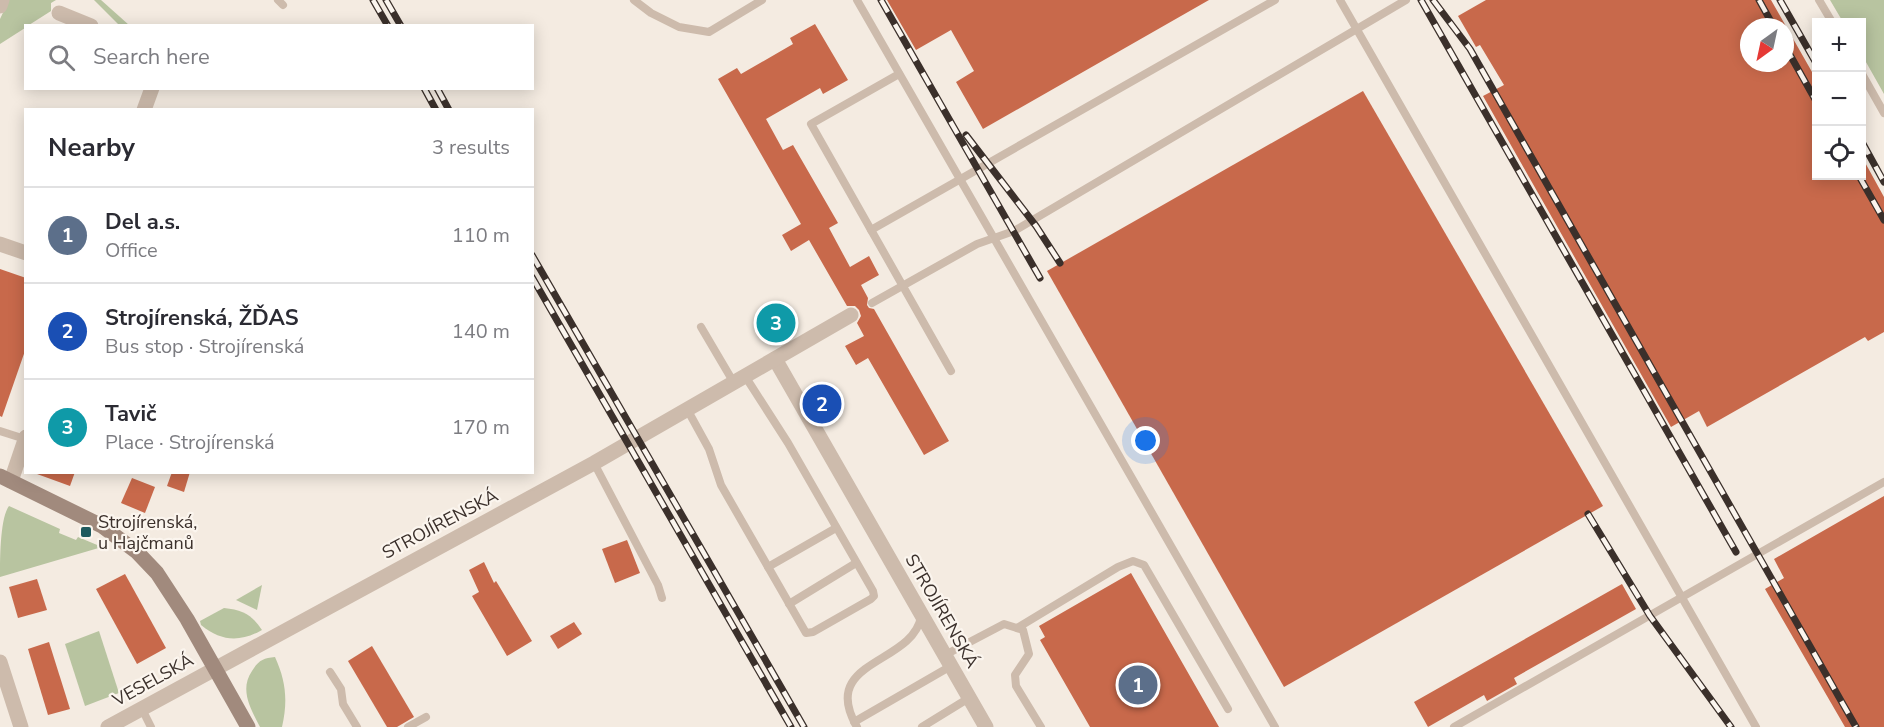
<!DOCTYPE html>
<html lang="en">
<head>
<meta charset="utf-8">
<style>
	:root { --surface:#fff; --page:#f2f2f3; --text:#2b2b33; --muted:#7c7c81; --line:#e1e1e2; --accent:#1f5a5e }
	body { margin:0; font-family:"Nunito Sans",sans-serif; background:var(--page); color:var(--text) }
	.controls { position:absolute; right:18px; top:18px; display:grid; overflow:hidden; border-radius:0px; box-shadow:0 3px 15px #0003 }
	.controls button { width:54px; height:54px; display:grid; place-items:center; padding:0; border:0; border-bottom:2px solid var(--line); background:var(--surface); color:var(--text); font:30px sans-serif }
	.compass { position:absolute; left:1740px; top:18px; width:54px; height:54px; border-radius:50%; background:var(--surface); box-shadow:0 3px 15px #0003; rotate:213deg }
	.you { position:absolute; left:1146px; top:441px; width:21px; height:21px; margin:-15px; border:4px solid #fff; border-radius:50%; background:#1a73e8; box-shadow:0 0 0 9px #1a73e833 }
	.badge { display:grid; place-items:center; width:39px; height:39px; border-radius:50%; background:var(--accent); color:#fff; font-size:20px; font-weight:700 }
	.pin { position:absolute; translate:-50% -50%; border:3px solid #fff; box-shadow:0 2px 6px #0006 }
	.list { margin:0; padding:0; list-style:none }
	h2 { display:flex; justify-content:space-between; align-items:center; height:78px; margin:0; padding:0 24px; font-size:26px }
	h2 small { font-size:20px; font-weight:400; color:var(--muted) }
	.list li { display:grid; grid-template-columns:39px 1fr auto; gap:18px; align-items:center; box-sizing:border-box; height:96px; padding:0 24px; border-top:2px solid var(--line) }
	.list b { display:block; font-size:22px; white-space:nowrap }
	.list p { margin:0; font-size:20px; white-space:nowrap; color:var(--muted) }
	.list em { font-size:20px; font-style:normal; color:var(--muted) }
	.icon { flex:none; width:33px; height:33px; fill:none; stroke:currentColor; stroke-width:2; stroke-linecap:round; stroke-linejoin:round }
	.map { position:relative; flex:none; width:1884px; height:727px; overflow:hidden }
	.search { position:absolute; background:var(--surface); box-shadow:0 3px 15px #0003; left:24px; top:24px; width:510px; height:66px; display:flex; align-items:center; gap:15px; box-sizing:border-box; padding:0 21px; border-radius:0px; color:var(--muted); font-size:22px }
	.panel { position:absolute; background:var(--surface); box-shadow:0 3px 15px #0003; left:24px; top:108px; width:510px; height:366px; border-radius:0px }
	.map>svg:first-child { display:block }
	.green { fill:#b8c4a0 }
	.building { fill:#c8694b; fill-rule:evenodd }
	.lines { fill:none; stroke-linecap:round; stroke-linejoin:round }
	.lane { stroke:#cdbbac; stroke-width:8 }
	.street { stroke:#cdbbac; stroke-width:15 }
	.secondary { stroke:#a18a7d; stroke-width:15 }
	.rail-casing { stroke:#3b302b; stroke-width:7 }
	.rail { stroke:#fbf5ee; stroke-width:4.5; stroke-dasharray:14; stroke-linecap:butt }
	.poi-dot { fill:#1f5a5e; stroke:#fbf5ee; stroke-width:2 }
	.labels { text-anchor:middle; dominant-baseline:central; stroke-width:4.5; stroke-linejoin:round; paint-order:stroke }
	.poi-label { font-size:18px; fill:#3b302b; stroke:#fbf5ee; text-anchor:start }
	.street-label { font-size:18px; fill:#3b302b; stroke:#fbf5ee }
</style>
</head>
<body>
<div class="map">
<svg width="1884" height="727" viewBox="0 0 1884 727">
	<rect width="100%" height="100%" fill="#f4ebe1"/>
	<!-- green -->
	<g class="green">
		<path d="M9,0h47l-5,3v8l-22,14 -3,1 -1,2 -25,16v-25z"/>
		<path d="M94,0h7l28,25h-10z"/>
		<path d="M1830,0h54v94l-22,-39v-33h-19z"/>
		<path d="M9,506l51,23 -1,4 17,7 2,-3 24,10 -102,30c0,-18 0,-59 9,-71z"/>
		<path d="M262,585l-5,25 -21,-10z"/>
		<path d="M224,608c19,2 28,7 38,22 -23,13 -41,11 -61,-5l-1,-4z"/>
		<path d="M99,631l20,62 -34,13 -20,-62z"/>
		<path d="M275,657c11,24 13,44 7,70h-22c-9,-18 -21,-37 -8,-56 6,-10 11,-13 23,-14z"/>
	</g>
	<!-- building -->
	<g class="building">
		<path d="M887,0h322l-226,129 -27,-47 18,-11 -23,-41 -35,20z"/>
		<path d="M1486,0h285l45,79v97h46v-19l22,40v135l-16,9 -3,-4 -158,90 -8,-16 -28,16 -188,-331 21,-11 -24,-40 -4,2 -18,-31zM1749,27h36v36h-36z"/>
		<path d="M815,24l33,56 -25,14 -3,-6 -54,31 17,31 10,-5 45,78 -9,5 21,39 19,-11 10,19 -18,10 7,13 -1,7 2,3 5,1 75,132 -25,14 -56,-97 -12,7 -11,-19 19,-10 -7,-13 4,-7 -2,-6 -4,-4h-8l-38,-66 -18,11 -9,-16 19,-11 -83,-145 19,-11 4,6 52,-30 -3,-6z"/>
		<path d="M1363,91l240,415 -319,181 -237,-416z"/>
		<path d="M0,269l26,9v70l-24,69 -2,-1z"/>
		<path d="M37,472h38l-5,14 -33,-12z"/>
		<path d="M172,472h18l-6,20 -17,-6z"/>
		<path d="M132,478l23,9 -10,26 -24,-10z"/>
		<path d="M1884,496v231h-39l-80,-138 19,-11 -10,-19z"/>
		<path d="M627,540l13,33 -25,10 -13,-34z"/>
		<path d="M484,562l10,21 2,-2 36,60 -25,15 -35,-60 7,-4 -10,-22z"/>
		<path d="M1131,573l88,154h-129l-50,-87 5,-3 -6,-11z"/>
		<path d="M125,574l41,74 -29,16 -41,-75z"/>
		<path d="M37,579l10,31 -29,8 -9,-31z"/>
		<path d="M1622,584l14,25 -122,69 3,6 -30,17 -3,-6 -56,32 -14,-25z"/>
		<path d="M574,622l8,12 -24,15 -8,-13z"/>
		<path d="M49,642l21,67 -22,6 -20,-66z"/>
		<path d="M372,646l42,71 -17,10h-10l-39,-66z"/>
	</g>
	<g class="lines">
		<!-- lane -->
		<g class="lane">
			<path d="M278,0l5,5"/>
			<path d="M634,0l17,13 28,14 30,5 53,-32"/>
			<path d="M857,0l418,727"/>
			<path d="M1340,0l416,727"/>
			<path d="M1819,0l13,22"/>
			<path d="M899,74l-88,50 140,247"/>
			<path d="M1862,74l22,39"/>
			<path d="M871,230l404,-230"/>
			<path d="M872,303l105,-59 37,-13 392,-231"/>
			<path d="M701,327l33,56"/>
			<path d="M687,409l22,40 12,36 85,148 7,-1 58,-33 3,-3 -1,-5 -85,-148 -43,-67"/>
			<path d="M0,431l25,8"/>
			<path d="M594,463l64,122 4,13"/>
			<path d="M768,567l68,-39"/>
			<path d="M789,604l67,-41"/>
			<path d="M1017,628l101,-61 15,-6 11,4 84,144"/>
			<path d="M945,655l59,-31 19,6 6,24 -14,21 1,11 25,41"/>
			<path d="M330,672l11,17 2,15 14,23"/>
			<path d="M142,709l9,18"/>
			<path d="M854,722l97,-56"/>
			<path d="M408,727l18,-10"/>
			<path d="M857,727c-39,-67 55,-62 64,-110"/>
			<path d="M922,727l47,-29"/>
			<path d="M1454,727l430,-245"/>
		</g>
		<!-- street -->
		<g class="street">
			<path d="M0,6l2,-6"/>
			<path d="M59,13l32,13"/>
			<path d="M144,110l8,-22"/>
			<path d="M0,244l26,9"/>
			<path d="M775,359l211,368"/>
			<path d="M11,481l15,-44"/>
			<path d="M0,662l21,65"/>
			<path d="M108,727l486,-264 257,-148"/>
		</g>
		<!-- secondary -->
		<path class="secondary" d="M0,476l102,50 35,26 20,21 30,46 61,108"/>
		<defs>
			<g id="rail">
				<path d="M373,0l15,26"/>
				<path d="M386,0l15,26"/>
				<path d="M881,0l159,278"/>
				<path d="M1421,0l315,552"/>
				<path d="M1433,0l37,49 386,678"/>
				<path d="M1759,0l15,27"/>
				<path d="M1780,0l36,63"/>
				<path d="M1785,46l31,55"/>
				<path d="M424,88l12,22"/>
				<path d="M437,88l12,22"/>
				<path d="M966,135l70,91 24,37"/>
				<path d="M1862,142l22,40"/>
				<path d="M1859,176l25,44"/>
				<path d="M532,255l272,472"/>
				<path d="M532,277l259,450"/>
				<path d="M1588,514l62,102 81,111"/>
			</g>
		</defs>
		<!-- rail casing -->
		<use href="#rail" class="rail-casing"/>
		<!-- rail -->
		<use href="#rail" class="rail"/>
	</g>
	<!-- markers -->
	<rect class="poi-dot" x="80" y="526" width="12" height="12" rx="3"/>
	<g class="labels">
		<!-- poi labels -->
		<g class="poi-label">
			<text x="98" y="522">Strojírenská,<tspan x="98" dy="21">u Hajčmanů</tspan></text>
		</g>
		<!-- street labels -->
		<g class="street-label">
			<text transform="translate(440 524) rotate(-28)">STROJÍRENSKÁ</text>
			<text transform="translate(942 611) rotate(60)">STROJÍRENSKÁ</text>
			<text transform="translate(153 680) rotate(-29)">VESELSKÁ</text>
		</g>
	</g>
</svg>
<div class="controls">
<button>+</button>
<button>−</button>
<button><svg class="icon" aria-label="locate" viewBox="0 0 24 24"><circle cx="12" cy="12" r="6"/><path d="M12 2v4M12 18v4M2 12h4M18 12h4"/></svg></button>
</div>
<svg class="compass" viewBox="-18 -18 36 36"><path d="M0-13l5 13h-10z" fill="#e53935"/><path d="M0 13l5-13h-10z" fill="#7c7c81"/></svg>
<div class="you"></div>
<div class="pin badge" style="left:1138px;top:685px;background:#5c6f8a">1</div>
<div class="pin badge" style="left:822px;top:404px;background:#1a4fb4">2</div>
<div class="pin badge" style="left:776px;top:323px;background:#0f9aa8">3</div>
<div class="search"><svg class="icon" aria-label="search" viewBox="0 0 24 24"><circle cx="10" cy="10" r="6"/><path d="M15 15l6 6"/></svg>Search here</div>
<section class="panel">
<h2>Nearby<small>3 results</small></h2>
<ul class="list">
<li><span class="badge" style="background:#5c6f8a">1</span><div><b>Del a.s.</b><p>Office</p></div><em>110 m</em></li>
<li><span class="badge" style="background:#1a4fb4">2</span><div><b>Strojírenská, ŽĎAS</b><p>Bus stop · Strojírenská</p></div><em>140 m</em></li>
<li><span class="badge" style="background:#0f9aa8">3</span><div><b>Tavič</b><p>Place · Strojírenská</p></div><em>170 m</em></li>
</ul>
</section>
</div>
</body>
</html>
